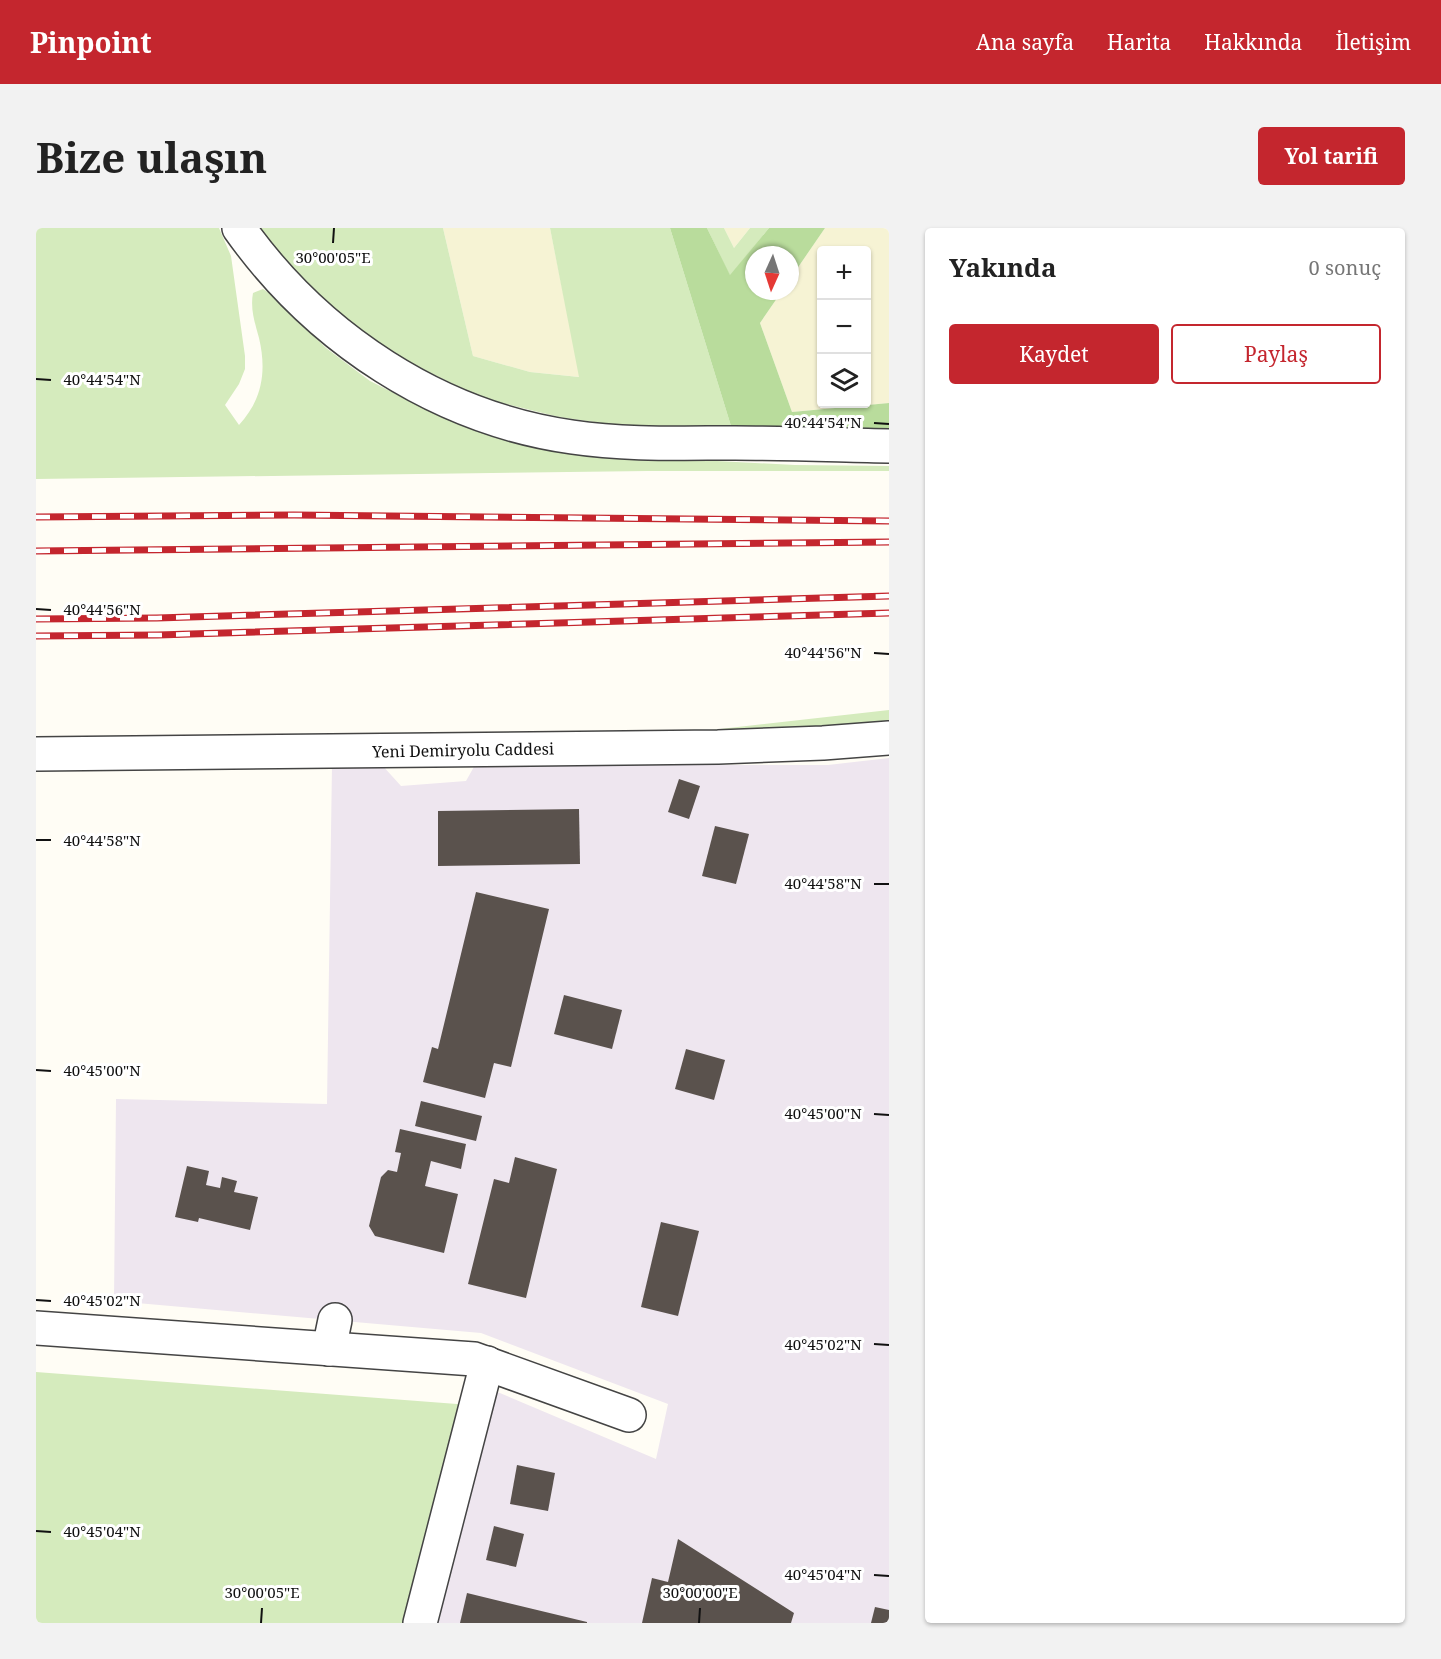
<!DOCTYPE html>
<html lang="tr">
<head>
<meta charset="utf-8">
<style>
	:root { --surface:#fff; --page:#f2f2f2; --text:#222; --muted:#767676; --line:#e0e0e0; --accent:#c4262e }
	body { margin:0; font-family:"Noto Serif",serif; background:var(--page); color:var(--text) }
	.controls { position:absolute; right:18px; top:18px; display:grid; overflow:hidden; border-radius:6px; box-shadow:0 2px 4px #0004 }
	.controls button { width:54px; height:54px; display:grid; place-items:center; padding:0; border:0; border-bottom:2px solid var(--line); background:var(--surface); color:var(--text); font:30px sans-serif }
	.compass { position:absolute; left:709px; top:18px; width:54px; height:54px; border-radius:50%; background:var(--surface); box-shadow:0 2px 4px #0004; rotate:183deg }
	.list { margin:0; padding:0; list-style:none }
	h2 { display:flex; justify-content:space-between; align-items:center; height:78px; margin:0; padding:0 24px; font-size:26px }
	h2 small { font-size:20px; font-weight:400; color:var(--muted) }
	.actions { display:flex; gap:12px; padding:18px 24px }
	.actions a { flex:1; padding:14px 0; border:2px solid var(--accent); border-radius:6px; text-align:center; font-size:21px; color:var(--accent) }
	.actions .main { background:var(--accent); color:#fff }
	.icon { flex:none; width:33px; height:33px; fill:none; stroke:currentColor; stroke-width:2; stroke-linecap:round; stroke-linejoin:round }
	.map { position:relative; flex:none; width:853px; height:1395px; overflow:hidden; border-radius:6px }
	header { display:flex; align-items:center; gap:36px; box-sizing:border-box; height:84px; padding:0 30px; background:var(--accent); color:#fff }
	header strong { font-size:28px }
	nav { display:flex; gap:33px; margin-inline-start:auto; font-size:21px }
	.intro { display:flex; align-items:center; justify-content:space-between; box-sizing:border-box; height:144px; padding:0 36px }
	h1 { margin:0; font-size:42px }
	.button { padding:15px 27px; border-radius:6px; background:var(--accent); color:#fff; font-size:21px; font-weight:700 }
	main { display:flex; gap:36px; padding:0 36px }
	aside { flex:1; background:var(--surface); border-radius:6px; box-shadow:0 2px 4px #0004 }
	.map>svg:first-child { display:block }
	.industrial { fill:#eee6ef }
	.farmland { fill:#f6f3d4; fill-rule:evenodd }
	.green { fill:#d5ebbd }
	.forest { fill:#b9dc9c }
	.building { fill:#5a524d }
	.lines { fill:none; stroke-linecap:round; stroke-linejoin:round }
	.minor-casing { stroke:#444; stroke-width:36 }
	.minor { stroke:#fff; stroke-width:33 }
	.rail-casing { stroke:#c4262e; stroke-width:7 }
	.rail { stroke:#fff; stroke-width:4.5; stroke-dasharray:14; stroke-linecap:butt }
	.ticks { fill:none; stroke:#111; stroke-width:2 }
	.labels { text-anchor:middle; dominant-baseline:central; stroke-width:6; stroke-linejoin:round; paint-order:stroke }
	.street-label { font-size:16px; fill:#111; stroke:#fff }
	.ticks-label { font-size:15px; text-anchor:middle; fill:#111; stroke:#fff; stroke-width:6; stroke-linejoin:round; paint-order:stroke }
</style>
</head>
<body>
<header>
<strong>Pinpoint</strong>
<nav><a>Ana sayfa</a><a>Harita</a><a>Hakkında</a><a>İletişim</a></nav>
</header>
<div class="intro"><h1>Bize ulaşın</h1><a class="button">Yol tarifi</a></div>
<main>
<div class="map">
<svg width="853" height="1395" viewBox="0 0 853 1395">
	<rect width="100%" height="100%" fill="#fffdf5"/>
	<!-- industrial -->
	<path class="industrial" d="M853,530v865h-478l65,-240 180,76 12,-55 -187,-71 -367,-32 2,-202 211,5 5,-339h50l19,21 65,-5 9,-16h353z"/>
	<!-- farmland -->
	<g class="farmland">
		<path d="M407,0h107l30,149 -50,-5 -57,-16z"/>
		<path d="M688,0h26l-16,20z"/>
		<path d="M789,0h64v175l-97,9 -32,-89 22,-32h8v-12zM786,22h44v154h-44z"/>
	</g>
	<!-- green -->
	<g class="green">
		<path d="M0,0h183l12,28 14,100v13l-6,15 -14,21 14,20c23,-25 28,-53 20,-87 -4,-15 -9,-29 -6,-45l10,-4 12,8 51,51 44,33 56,28 80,31 28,6 70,9 191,10 94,1v5h-241l-612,8z"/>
		<path d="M224,0h183l30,128 57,16 49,5 -29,-149h120l61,198 28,5 -150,-7 -50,-7 -78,-19 -88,-44 -31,-20 -76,-68z"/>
		<path d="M671,0h17l10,20 16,-20h19l-39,48z"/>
		<path d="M853,482v13l-29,3 -149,4z"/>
		<path d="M0,1144l434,33 -59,218h-375z"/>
	</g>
	<!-- forest -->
	<path class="forest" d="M634,0h37l23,47 39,-47h56l-35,51v-24h-36v36h28l-22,32 32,89 97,-9v31l-130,-3 -28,-5z"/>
	<!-- building -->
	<g class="building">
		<path d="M643,551l21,7 -11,33 -21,-7z"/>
		<path d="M543,581l1,55 -142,2v-55z"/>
		<path d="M679,598l34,8 -13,50 -34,-8z"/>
		<path d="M440,664l73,17 -38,158 -17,-4 -9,35 -62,-16 9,-35 6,2z"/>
		<path d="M528,767l58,15 -10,39 -58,-15z"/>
		<path d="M650,821l39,11 -11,40 -39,-11z"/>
		<path d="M385,873l61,15 -6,25 -61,-15z"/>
		<path d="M364,901l66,15 -5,25 -30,-8 -6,25 33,8 -14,59 -69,-17 -6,-10 12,-49 7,-7 9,2 4,-19 -6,-1z"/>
		<path d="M479,929l42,12 -31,129 -58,-14 26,-105 15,4z"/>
		<path d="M151,938l22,5 -3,14 14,3 2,-11 15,4 -3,11 24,5 -8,33 -51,-12 -1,4 -23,-5z"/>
		<path d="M625,994l38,9 -21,85 -37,-9z"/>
		<path d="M481,1237l38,8 -7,38 -38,-7z"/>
		<path d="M458,1298l30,8 -8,33 -30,-7z"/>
		<path d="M642,1311l116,74 -3,10h-149l10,-45 16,4z"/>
		<path d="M431,1365l120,29v1h-127z"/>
		<path d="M839,1379l14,3v13h-18z"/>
	</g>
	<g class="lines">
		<defs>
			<g id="minor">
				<path d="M203,0c78,110 199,190 333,209 54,8 108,6 163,6 51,0 103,2 154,3"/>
				<path d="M0,526l682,-7 105,-4 66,-5"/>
				<path d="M0,1100l438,31 155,56"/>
				<path d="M293,1121l6,-29"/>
				<path d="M384,1395l67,-260"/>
			</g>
		</defs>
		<!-- minor casing -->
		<use href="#minor" class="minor-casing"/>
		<!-- minor -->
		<use href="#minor" class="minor"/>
		<defs>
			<g id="rail">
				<path d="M0,289l258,-2 595,6"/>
				<path d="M0,323l853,-9"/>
				<path d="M0,391l121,-1 732,-22"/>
				<path d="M0,408l122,-1 731,-22"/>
			</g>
		</defs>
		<!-- rail casing -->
		<use href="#rail" class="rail-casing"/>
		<!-- rail -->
		<use href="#rail" class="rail"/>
	</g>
	<!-- ticks -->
	<path class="ticks" d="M297,15l1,-15M0,151l15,1M838,195l15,1M0,381l15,1M838,425l15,1M0,612h15M838,656h15M0,842l15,1M838,886l15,1M0,1072l15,1M838,1116l15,1M0,1303l15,1M838,1347l15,1M225,1395l1,-15M663,1395l1,-15"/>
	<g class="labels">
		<!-- street labels -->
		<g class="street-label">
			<text transform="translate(427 522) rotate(-1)">Yeni Demiryolu Caddesi</text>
		</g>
	</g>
	<g class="ticks-label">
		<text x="297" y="35">30°00'05"E</text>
		<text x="66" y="157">40°44'54"N</text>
		<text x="787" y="200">40°44'54"N</text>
		<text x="66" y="387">40°44'56"N</text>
		<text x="787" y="430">40°44'56"N</text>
		<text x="66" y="618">40°44'58"N</text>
		<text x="787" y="661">40°44'58"N</text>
		<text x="66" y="848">40°45'00"N</text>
		<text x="787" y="891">40°45'00"N</text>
		<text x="66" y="1078">40°45'02"N</text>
		<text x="787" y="1122">40°45'02"N</text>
		<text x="66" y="1309">40°45'04"N</text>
		<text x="787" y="1352">40°45'04"N</text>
		<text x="226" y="1370">30°00'05"E</text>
		<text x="664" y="1370">30°00'00"E</text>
	</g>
</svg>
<div class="controls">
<button>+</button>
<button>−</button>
<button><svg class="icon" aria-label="layers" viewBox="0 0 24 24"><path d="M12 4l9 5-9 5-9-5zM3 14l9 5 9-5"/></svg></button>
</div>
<svg class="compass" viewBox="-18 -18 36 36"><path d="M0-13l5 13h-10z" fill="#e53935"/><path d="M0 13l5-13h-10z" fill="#767676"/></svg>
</div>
<aside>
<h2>Yakında<small>0 sonuç</small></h2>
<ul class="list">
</ul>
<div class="actions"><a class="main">Kaydet</a><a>Paylaş</a></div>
</aside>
</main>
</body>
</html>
